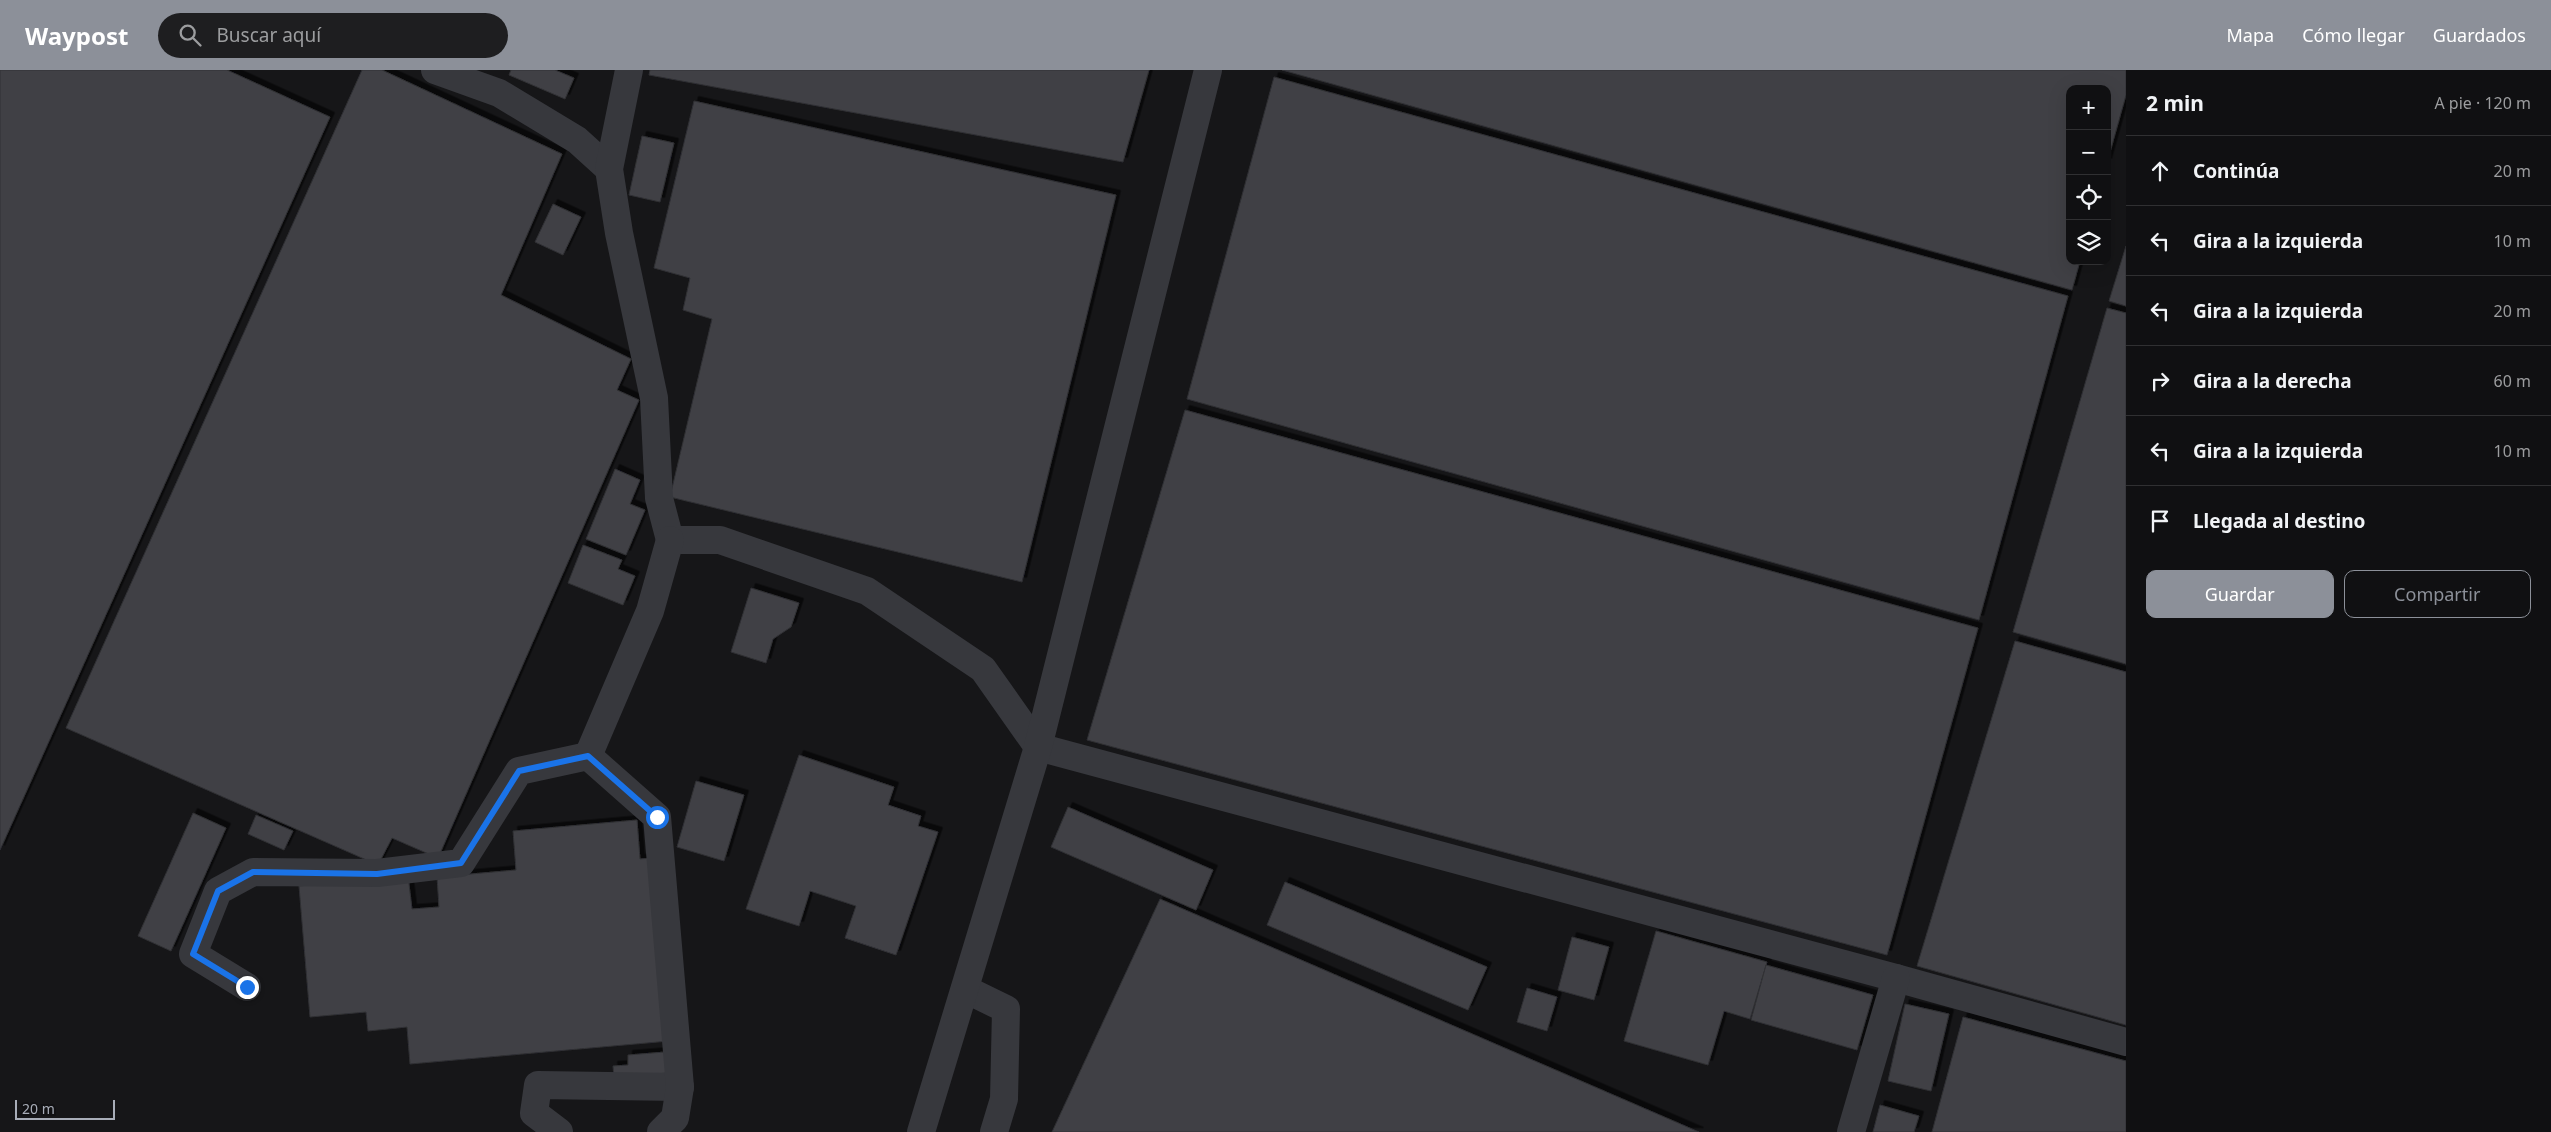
<!DOCTYPE html>
<html lang="es">
<head>
<meta charset="utf-8">
<style>
	:root { --surface:#101012; --page:#1e1e20; --text:#f1f3f6; --muted:#9c9d9f; --line:#303032; --accent:#8c9099 }
	body { margin:0; font-family:"Noto Sans",sans-serif; background:var(--page); color:var(--text) }
	.controls { position:absolute; right:15px; top:15px; display:grid; overflow:hidden; border-radius:10px; box-shadow:0 5px 20px #0002 }
	.controls button { width:45px; height:45px; display:grid; place-items:center; padding:0; border:0; border-bottom:1px solid var(--line); background:var(--surface); color:var(--text); font:25px sans-serif }
	.scale { position:absolute; left:15px; bottom:12px; width:100px; box-sizing:border-box; padding-left:5px; border:2px solid #a8adb8; border-top:0; font-size:14px; line-height:18px; white-space:nowrap; color:#a8adb8; -webkit-text-stroke:4px #111113; paint-order:stroke }
	.stop { position:absolute; width:15px; height:15px; margin:-11px; border:4px solid #1a73e8; border-radius:50%; background:#fff }
	.stop.end { background:#1a73e8; border-color:#fff; box-shadow:0 1px 5px #0008 }
	.list { margin:0; padding:0; list-style:none }
	h2 { display:flex; justify-content:space-between; align-items:center; height:65px; margin:0; padding:0 20px; font-size:21px }
	h2 small { font-size:16px; font-weight:400; color:var(--muted) }
	.list li { display:grid; grid-template-columns:32px 1fr auto; gap:15px; align-items:center; box-sizing:border-box; height:70px; padding:0 20px; border-top:1px solid var(--line) }
	.list b { display:block; font-size:19px; white-space:nowrap }
	.list em { font-size:16px; font-style:normal; color:var(--muted) }
	.actions { display:flex; gap:10px; padding:15px 20px }
	.actions a { flex:1; padding:11px 0; border:1px solid var(--accent); border-radius:10px; text-align:center; font-size:18px; color:var(--accent) }
	.actions .main { background:var(--accent); color:#fff }
	.icon { flex:none; width:28px; height:28px; fill:none; stroke:currentColor; stroke-width:2; stroke-linecap:round; stroke-linejoin:round }
	.map { position:relative; flex:none; width:2126px; height:1062px; overflow:hidden }
	header { display:flex; align-items:center; gap:30px; box-sizing:border-box; height:70px; padding:0 25px; background:var(--accent); color:#fff }
	header strong { font-size:24px }
	nav { display:flex; gap:28px; margin-inline-start:auto; font-size:18px }
	.search { width:350px; height:45px; background:var(--page); display:flex; align-items:center; gap:12px; box-sizing:border-box; padding:0 18px; border-radius:28px; color:var(--muted); font-size:19px }
	main { display:flex }
	aside { flex:1; background:var(--surface) }
	.map>svg:first-child { display:block }
	.building { fill:#404145; stroke:#303034; filter:url(#shadow) }
	.lines { fill:none; stroke-linecap:round; stroke-linejoin:round }
	.minor { stroke:#37383d; stroke-width:28 }
	.route { stroke:#1a73e8; stroke-width:6 }
</style>
</head>
<body>
<header>
<strong>Waypost</strong>
<div class="search"><svg class="icon" aria-label="search" viewBox="0 0 24 24"><circle cx="10" cy="10" r="6"/><path d="M15 15l6 6"/></svg>Buscar aquí</div>
<nav><a>Mapa</a><a>Cómo llegar</a><a>Guardados</a></nav>
</header>
<main>
<div class="map">
<svg width="2126" height="1062" viewBox="0 0 2126 1062">
	<defs>
		<filter id="shadow"><feDropShadow dx="4.5" dy="-4.5" stdDeviation="0" flood-color="#0009"/></filter>
	</defs>
	<rect width="100%" height="100%" fill="#161618"/>
	<!-- building -->
	<g class="building">
		<path d="M0,0h227l103,47 -330,733z"/>
		<path d="M362,0h20l180,84 -61,141 130,64 -14,31 22,10 -201,458 -46,-20 -14,27 -312,-137z"/>
		<path d="M511,0h44l19,8 -9,21 -56,-24z"/>
		<path d="M650,0h499l-26,92 -474,-87z"/>
		<path d="M1282,0h844v25l-19,68v-74h-37v172h10l-8,29z"/>
		<path d="M1274,7l794,219 -89,324 -792,-221z"/>
		<path d="M694,31l422,94 -94,387 -352,-85 42,-178 -29,-9 7,-32 -36,-10z"/>
		<path d="M642,66l32,7 -14,59 -31,-7z"/>
		<path d="M553,134l28,13 -18,38 -28,-13z"/>
		<path d="M2126,176v60l-17,-5z"/>
		<path d="M2107,238l19,5v351l-113,-32z"/>
		<path d="M1185,340l793,218 -91,327 -800,-215z"/>
		<path d="M615,399l25,11 -10,24 15,6 -19,45 -40,-16z"/>
		<path d="M583,475l39,15 -4,9 17,7 -12,29 -55,-22z"/>
		<path d="M751,518l48,15 -8,24 -18,12 -7,24 -35,-11z"/>
		<path d="M2015,571l111,31v353l-209,-59z"/>
		<path d="M799,685l95,32 -6,18 33,11 -3,10 20,6 -42,123 -51,-17 11,-32 -46,-15 -11,35 -53,-17z"/>
		<path d="M696,711l48,14 -20,66 -47,-14z"/>
		<path d="M1068,737l145,63 -17,40 -145,-63z"/>
		<path d="M193,743l33,15 -55,123 -33,-15z"/>
		<path d="M256,745l37,16 -9,19 -36,-16z"/>
		<path d="M637,750l3,39 13,-1 16,183 -259,23 -3,-37 -39,4 -2,-19 -56,5 -11,-131 109,-10 4,33 27,-2 -2,-30 79,-7 -3,-39z"/>
		<path d="M1285,812l202,85 -19,43 -201,-85z"/>
		<path d="M1160,829l539,233h-647z"/>
		<path d="M1656,861l111,31 -17,57 -26,-8 -16,54 -84,-24z"/>
		<path d="M1572,867l37,10 -15,53 -36,-10z"/>
		<path d="M1766,895l107,30 -16,55 -106,-30z"/>
		<path d="M1527,918l30,9 -10,34 -30,-9z"/>
		<path d="M1905,934l44,10 -18,77 -43,-10z"/>
		<path d="M1963,947l163,44v71h-194z"/>
		<path d="M665,982l2,21 -53,5 -1,-12 15,-1v-10z"/>
		<path d="M1880,1035l39,11 -5,16h-41z"/>
	</g>
	<g class="lines">
		<!-- minor -->
		<g class="minor">
			<path d="M435,0l64,23 78,47 32,29"/>
			<path d="M629,0l-20,99 10,64 35,165 5,100 11,42h50l147,51 116,78 55,78 858,231 230,64"/>
			<path d="M247,917l-54,-33 25,-63 35,-19 124,1 84,-10 58,-92 69,-15"/>
			<path d="M965,919l41,20 -2,90 -10,33"/>
			<path d="M559,1062l-25,-19 4,-28 142,2"/>
			<path d="M661,1062l14,-14 5,-31 -23,-270 -69,-61 62,-145 20,-71"/>
			<path d="M921,1062l117,-385 170,-677"/>
			<path d="M1851,1062l45,-154"/>
		</g>
	</g>
	<g class="lines">
		<!-- route -->
		<path class="route" d="M247,917l-54,-33 25,-63 35,-19 124,2 84,-11 58,-92 69,-15 69,61"/>
	</g>
</svg>
<div class="controls">
<button>+</button>
<button>−</button>
<button><svg class="icon" aria-label="locate" viewBox="0 0 24 24"><circle cx="12" cy="12" r="6"/><path d="M12 2v4M12 18v4M2 12h4M18 12h4"/></svg></button>
<button><svg class="icon" aria-label="layers" viewBox="0 0 24 24"><path d="M12 4l9 5-9 5-9-5zM3 14l9 5 9-5"/></svg></button>
</div>
<div class="scale">20 m</div>
<div class="stop" style="left:657px;top:747px"></div>
<div class="stop end" style="left:247px;top:917px"></div>
</div>
<aside>
<h2>2 min<small>A pie · 120 m</small></h2>
<ul class="list">
<li><svg class="icon" aria-label="ahead" viewBox="0 0 24 24"><path d="M12 20V5M6 11l6-6 6 6"/></svg><div><b>Continúa</b></div><em>20 m</em></li>
<li><svg class="icon" aria-label="left" viewBox="0 0 24 24"><path d="M17 20v-9H6M10 6l-5 5 5 5"/></svg><div><b>Gira a la izquierda</b></div><em>10 m</em></li>
<li><svg class="icon" aria-label="left" viewBox="0 0 24 24"><path d="M17 20v-9H6M10 6l-5 5 5 5"/></svg><div><b>Gira a la izquierda</b></div><em>20 m</em></li>
<li><svg class="icon" aria-label="right" viewBox="0 0 24 24"><path d="M7 20v-9h11M14 6l5 5-5 5"/></svg><div><b>Gira a la derecha</b></div><em>60 m</em></li>
<li><svg class="icon" aria-label="left" viewBox="0 0 24 24"><path d="M17 20v-9H6M10 6l-5 5 5 5"/></svg><div><b>Gira a la izquierda</b></div><em>10 m</em></li>
<li><svg class="icon" aria-label="arrive" viewBox="0 0 24 24"><path d="M6 21V4h12l-3 4 3 4H6"/></svg><div><b>Llegada al destino</b></div></li>
</ul>
<div class="actions"><a class="main">Guardar</a><a>Compartir</a></div>
</aside>
</main>
</body>
</html>
